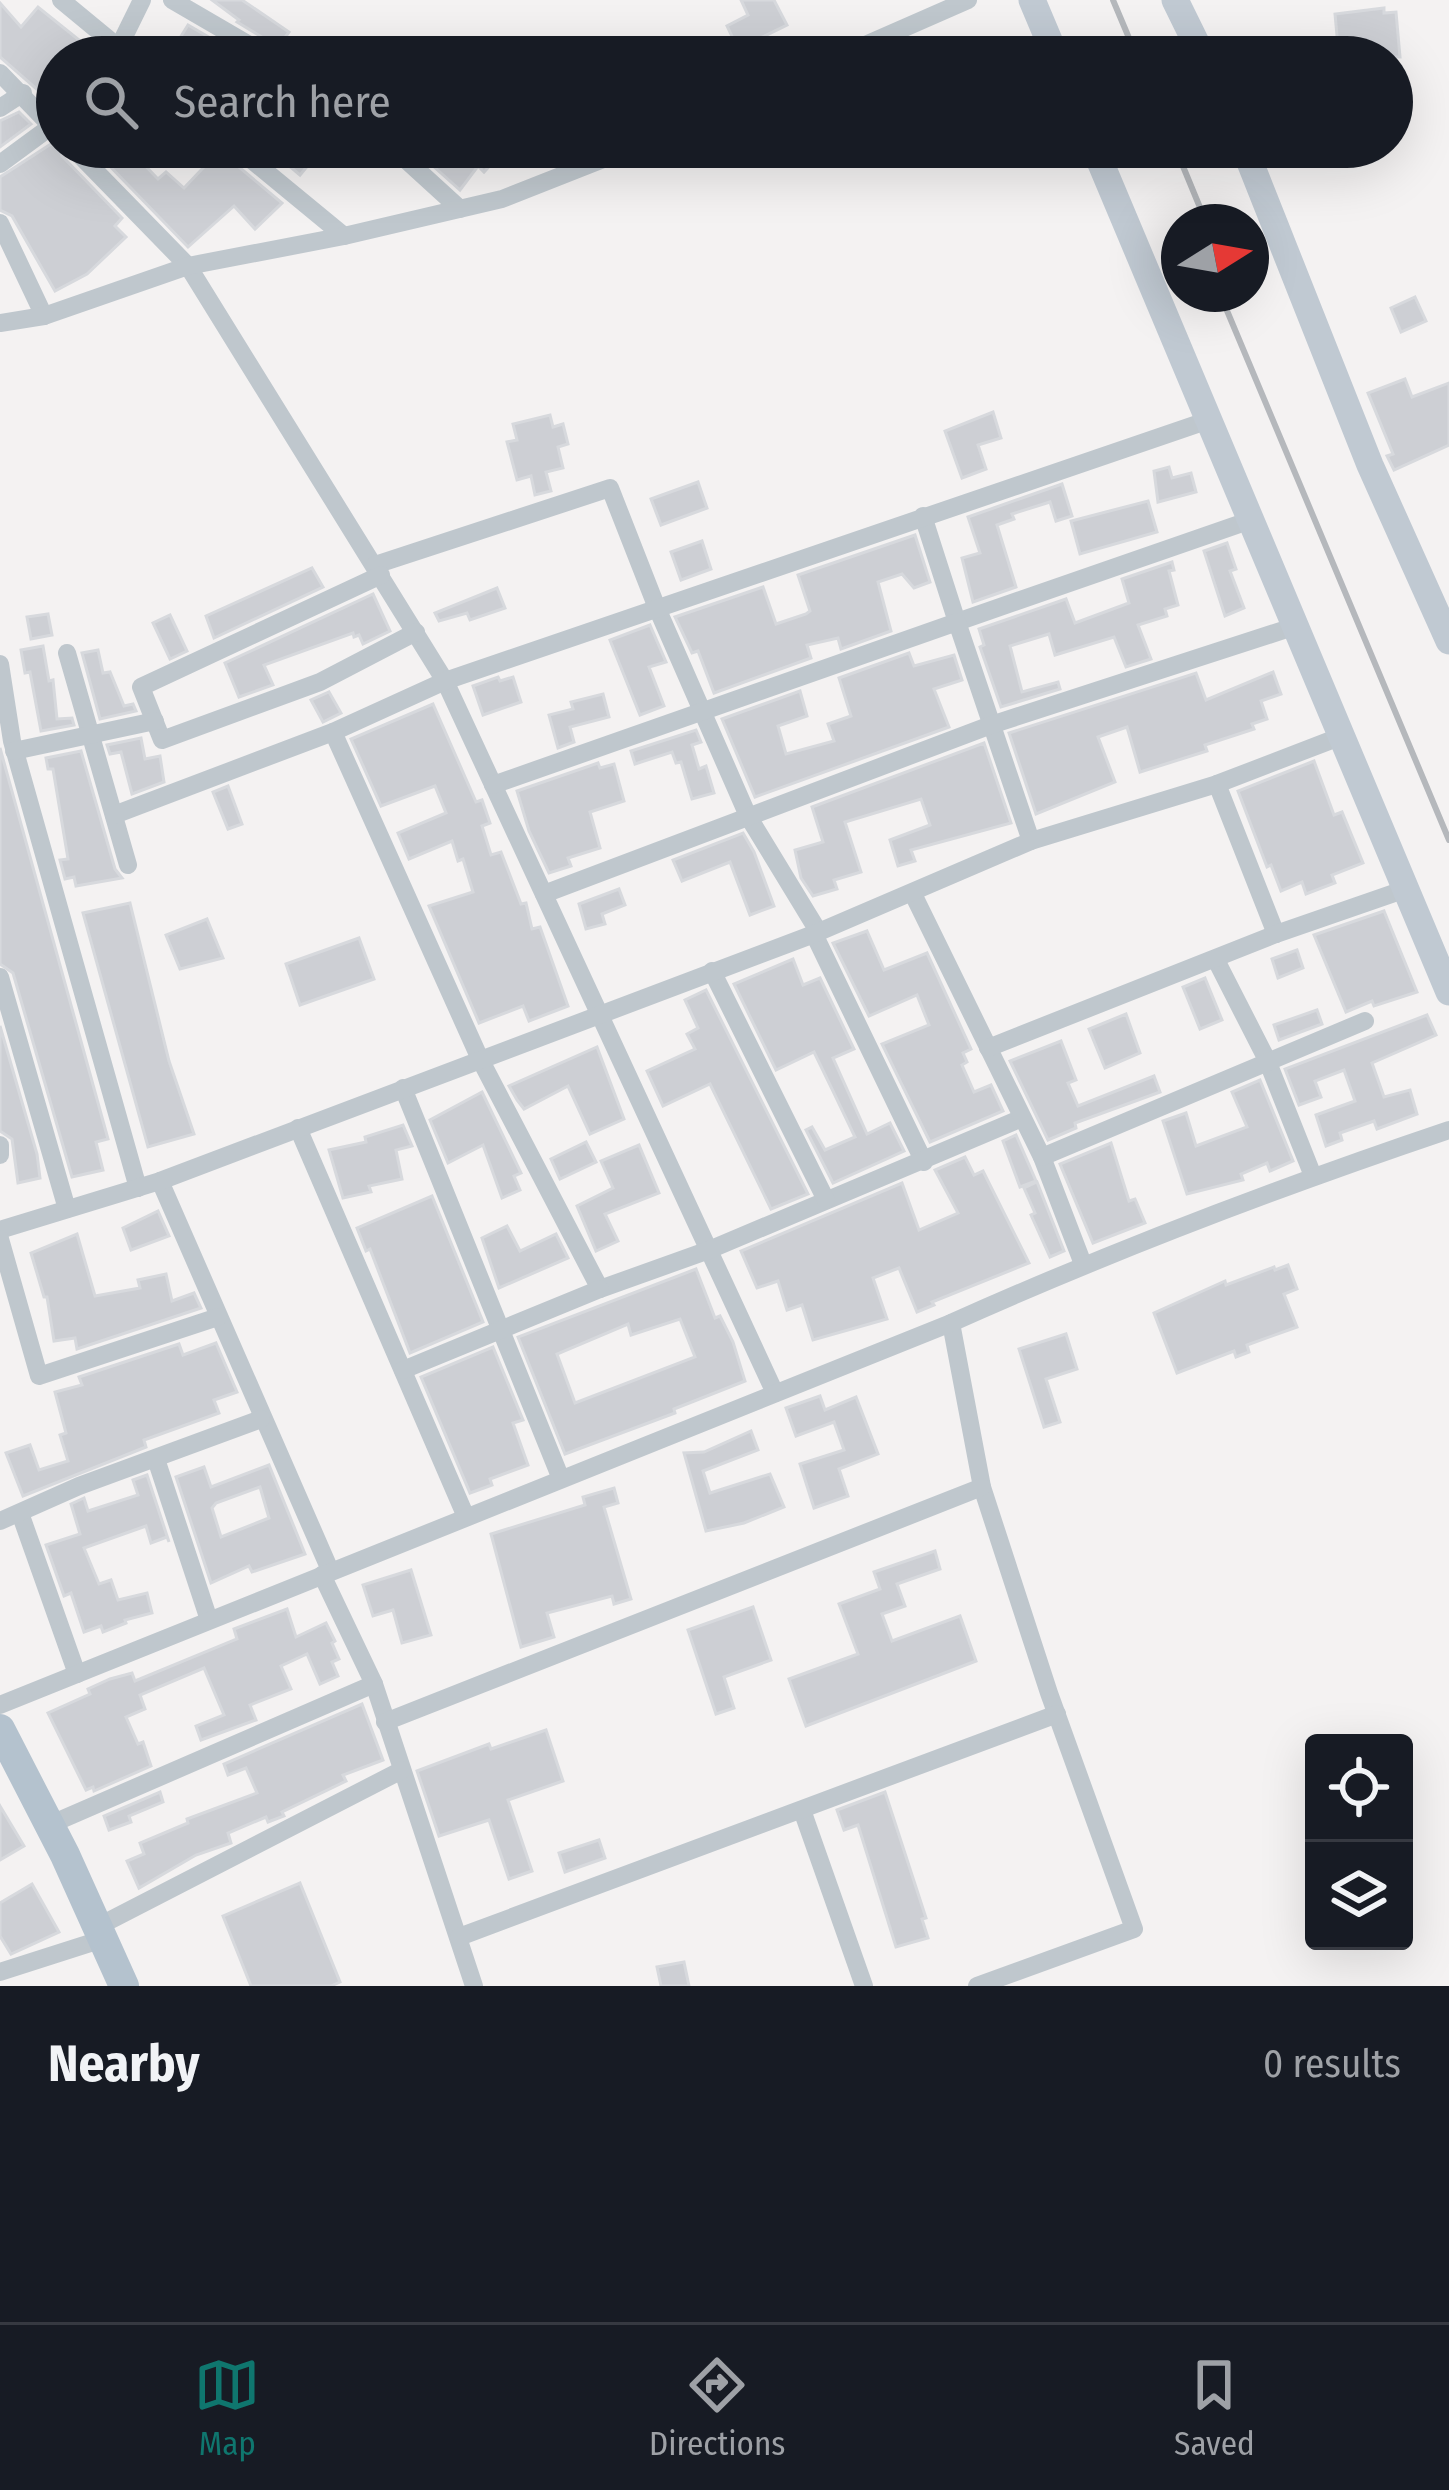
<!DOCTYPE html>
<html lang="en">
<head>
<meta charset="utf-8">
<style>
	:root { --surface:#171b24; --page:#242831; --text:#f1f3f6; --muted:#9ea1a6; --line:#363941; --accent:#0f766e }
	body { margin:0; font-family:"Fira Sans Condensed",sans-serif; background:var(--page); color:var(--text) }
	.controls { position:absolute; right:36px; bottom:36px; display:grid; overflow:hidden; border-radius:12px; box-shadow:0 12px 48px #0002 }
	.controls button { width:108px; height:108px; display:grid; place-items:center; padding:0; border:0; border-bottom:3px solid var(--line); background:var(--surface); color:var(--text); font:60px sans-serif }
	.compass { position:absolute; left:1161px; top:204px; width:108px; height:108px; border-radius:50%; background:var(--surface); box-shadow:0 12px 48px #0002; rotate:79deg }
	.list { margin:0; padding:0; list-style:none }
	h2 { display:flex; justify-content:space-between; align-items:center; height:156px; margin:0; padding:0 48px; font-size:51px }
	h2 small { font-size:39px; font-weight:400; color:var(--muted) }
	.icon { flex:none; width:66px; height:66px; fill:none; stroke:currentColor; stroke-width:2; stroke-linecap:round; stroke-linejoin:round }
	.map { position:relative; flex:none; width:1449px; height:1986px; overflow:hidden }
	.search { position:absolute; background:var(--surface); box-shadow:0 12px 48px #0002; left:36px; right:36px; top:36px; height:132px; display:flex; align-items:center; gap:30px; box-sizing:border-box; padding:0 42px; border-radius:66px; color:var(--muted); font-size:45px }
	.sheet { height:336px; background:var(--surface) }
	nav { display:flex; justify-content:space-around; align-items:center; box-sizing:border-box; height:168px; border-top:3px solid var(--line); background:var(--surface); font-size:33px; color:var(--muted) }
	nav a { display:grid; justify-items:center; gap:6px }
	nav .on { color:var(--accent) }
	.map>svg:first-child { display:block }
	.building { fill:#cdcfd4; stroke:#d7d9dd; stroke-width:3; fill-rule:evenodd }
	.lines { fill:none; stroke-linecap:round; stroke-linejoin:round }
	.street { stroke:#bfc7cd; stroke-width:18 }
	.secondary { stroke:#c0c9d2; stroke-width:27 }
	.primary { stroke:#b4c2ce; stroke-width:30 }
	.rail { stroke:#b5b8bc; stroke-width:6 }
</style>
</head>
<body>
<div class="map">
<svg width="1449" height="1986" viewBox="0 0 1449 1986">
	<rect width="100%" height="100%" fill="#f4f2f2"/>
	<!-- building -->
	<g class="building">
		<path d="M212,0h30l47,32 -11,15 -41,-25 2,-2z"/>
		<path d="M741,0h33l13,25 -49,24 -11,-23 21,-11z"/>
		<path d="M0,3l21,24 17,-20 46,37 -11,13h-16v50l-57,-50z"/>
		<path d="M1384,8v5l12,-1 4,45h-61l-4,-43z"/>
		<path d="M188,25l55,32h-89l14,-17 7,6z"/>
		<path d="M19,112l12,12 -31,23v-26z"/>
		<path d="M51,144l8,3 3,9 60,62 -7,8 11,11 -39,37 -32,17 -43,-75 -12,-6v-33z"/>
		<path d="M106,147h21l31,32 8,-7 18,16 39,-41 4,10 55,46 -27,26 -21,-23 -46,41 -89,-92z"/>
		<path d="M267,147h56l-23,28z"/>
		<path d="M412,147h72l13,11 -13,14 -6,-6 -18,24z"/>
		<path d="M1415,297l11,24 -25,11 -10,-24z"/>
		<path d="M1405,379l7,18 37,-14v62l-55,25 -7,-14 6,-2 -25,-61z"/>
		<path d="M993,412l8,26 -23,7 8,24 -24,9 -17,-47z"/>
		<path d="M550,415l3,12 10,-3 5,20 -10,3 5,21 -17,4 5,19 -16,4 -4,-19 -14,4 -10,-38 10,-2 -4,-16z"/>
		<path d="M1169,467l3,11 19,-5 5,19 -38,10 -4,-31z"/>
		<path d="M698,482l9,26 -46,17 -10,-26z"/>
		<path d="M1062,484l10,32 -16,5 -6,-19 -38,12 2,5 -17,6 19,62 -43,15 -11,-44 18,-5 -12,-36z"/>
		<path d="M1148,501l9,31 -77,22 -9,-33z"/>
		<path d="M915,535l15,47 -16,6 -12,-14 -24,8 13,49 -50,18 -3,-11 -31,7 4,13 -97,35 -16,-42 -6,2 -17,-36 88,-30 13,37 30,-10 4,-3 -12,-36z"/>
		<path d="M702,541l9,28 -30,11 -10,-28z"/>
		<path d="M1227,543l9,26 -6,2 14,37 -19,8 -21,-65z"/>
		<path d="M1172,562l2,8 -5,1 9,34 -13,4 2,7 -29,9 13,34 -25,8 -12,-30 -59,18 -6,-21 -39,12 12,46 36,-10 2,7 -59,18 -21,-60 4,-2 -5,-16 87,-30 9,24 54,-20 -7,-24z"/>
		<path d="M312,568l11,19 -109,51 -8,-22z"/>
		<path d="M497,588l8,20 -35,12 -3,-7 -28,8 -4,-8z"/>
		<path d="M373,594l17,37 -27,13 -4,-9 -5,2 -1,-4 -89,32 9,20 -34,12 -14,-34z"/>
		<path d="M48,614l4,21 -21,4 -4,-22z"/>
		<path d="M170,615l17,36 -17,8 -17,-36z"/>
		<path d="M650,625l16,37 -17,5 15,39 -24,9 -30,-75z"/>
		<path d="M43,646l6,35 4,-1 4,39 15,-1 2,7 -33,6 -11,-59 -5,1 -4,-23z"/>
		<path d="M98,650l5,23 7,-1 14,34 9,-2 3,7 -36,8 -18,-66z"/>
		<path d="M909,653l5,13 40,-11 8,25 -28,9 15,38 -194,70 -33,-78 78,-28 7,25 -29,10 8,28 48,-13 -6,-17 23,-8 -12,-38z"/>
		<path d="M1273,672l8,22 -20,7 6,18 -15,5 2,5 -49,16 2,6 -67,21 -13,-45 -29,10 17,45 -79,32 -27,-81 187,-60 10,27z"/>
		<path d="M498,677l2,4 13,-4 8,25 -38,13 -10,-29z"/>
		<path d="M329,692l12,21 -18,9 -12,-22z"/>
		<path d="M603,694l6,23 -39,10 4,15 -16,6 -9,-33 24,-6 -2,-7z"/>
		<path d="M433,704l43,98 6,-2 8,23 -8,3 9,29 10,-3 20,52 5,-1 6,26 8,-2 28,79 -39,15 -6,-15 -44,17 -50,-117 44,-14 -10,-33 -5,2 -6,-20 -43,18 -11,-26 48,-20 -11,-27 -54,20 -30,-67z"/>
		<path d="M696,730l5,12 -9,3 7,24 7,-3 8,27 -22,6 -11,-37 -5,1 -4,-11 -37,12 -4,-13z"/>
		<path d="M141,738l4,21 15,-3 4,26 -32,12 -11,-42 -11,2 -3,-9z"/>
		<path d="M984,743l27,80 -100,27 4,11 -17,5 -8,-26 40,-15 -9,-26 -76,23 16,50 -27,8 3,9 -24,7 -12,-18 -6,-28 28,-8 -11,-35z"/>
		<path d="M0,748l108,391 -12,3 7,28 -31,7 -59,-204 -13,-9z"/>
		<path d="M81,751l34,118 7,9 -46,8 -2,-9 -9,2 -5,-19 8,-1 -15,-90h-5l-2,-11z"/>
		<path d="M1314,761l20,54 8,-3 21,51 -31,12 3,8 -29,11 -4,-12 -21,9 -10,-26 -4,2 -29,-76z"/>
		<path d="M598,763l2,5 14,-4 10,37 -34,11 10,36 -32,10 3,8 -22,7 -20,-42 -12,-40z"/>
		<path d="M228,786l14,38 -14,5 -15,-37z"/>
		<path d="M743,833l11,19 20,54 -24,9 -20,-53 -48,19 -9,-21z"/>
		<path d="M619,889l6,16 -23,9 3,10 -19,5 -7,-25z"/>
		<path d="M130,903l39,158 25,73 -46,13 -65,-234z"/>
		<path d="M1384,911l33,81 -43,14 -2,-5 -26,11 -32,-77z"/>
		<path d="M207,919l16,39 -43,11 -14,-34z"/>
		<path d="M867,931l17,39 43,-17 44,96 -8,4 4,9 -5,3 12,27 17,-7 12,26 -73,31 -48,-98 47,-19 -12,-30 -48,21 -36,-73z"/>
		<path d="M359,938l15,41 -74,26 -14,-41z"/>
		<path d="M1297,950l6,18 -25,10 -6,-19z"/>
		<path d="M793,959l10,26 17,-7 34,71 -21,9 34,76 23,-11 14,28 -71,32 -27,-53 6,-3 13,23 30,-13 -23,-48 -18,-37 -38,18 -42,-86z"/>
		<path d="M1205,978l17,42 -22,9 -17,-42z"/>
		<path d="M706,990l102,204 -37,15 -61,-125 -47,22 -16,-35 48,-22 -8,-15 11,-6 -13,-28z"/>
		<path d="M1317,1010l5,14 -43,16 -5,-15z"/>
		<path d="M1126,1014l14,39 -35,15 -16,-39z"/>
		<path d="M1427,1015l9,20 -64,28 12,34 26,-7 7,24 -40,15 -3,-8 -34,12 2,7 -16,6 -10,-31 39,-14 -11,-31 -29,11 6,16 -22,8 -14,-36z"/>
		<path d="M0,1026l37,128 3,24 -22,5 -6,-44 -12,-8z"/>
		<path d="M1061,1041l15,39 -8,3 10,23 76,-30 6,16 -85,31 1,5 -28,12 -38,-79z"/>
		<path d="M597,1047l27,72 -34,15 -22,-48 -44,23 -7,-9 -8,-14z"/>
		<path d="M1260,1080l33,81 -23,10 -3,-8 -26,11 2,6 -56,14 -24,-73 23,-8 10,33 51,-19 -15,-35z"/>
		<path d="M482,1092l39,81 -7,3 6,14 -18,8 -19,-53 -35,18 -18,-43z"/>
		<path d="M403,1125l9,21 -16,4 6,29 -33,7 2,6 -28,6 -14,-48 37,-8 -1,-5z"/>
		<path d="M1016,1135l20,46 -16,6 -17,-46z"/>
		<path d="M586,1142l10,20 -36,17 -9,-20z"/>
		<path d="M1111,1143l18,58 6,-2 10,24 -52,20 -33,-79z"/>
		<path d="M639,1145l20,48 -54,21 13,27 -22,10 -19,-45 36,-18 -12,-27z"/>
		<path d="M965,1157l9,18 9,-4 46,92 -97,39 2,3 -17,7 -18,-44 -26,10 14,41 -74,21 -11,-35 -15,5 -9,-29 -21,7 -16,-37 161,-68 17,47 39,-17 -23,-43z"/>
		<path d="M1037,1182l27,69 -14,6 -19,-42 4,-2 -11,-25z"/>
		<path d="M432,1196l51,126 -73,31 -40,-104 -4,2 -9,-23z"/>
		<path d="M158,1211l11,25 -38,14 -8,-22z"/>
		<path d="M507,1226l13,25 36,-17 12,24 -69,30 -17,-50z"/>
		<path d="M77,1234l18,62 45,-8 -2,-8 28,-6 6,27 22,-8 7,15 -124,41 -2,-11 -21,3 -7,-44h-3l-13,-44z"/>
		<path d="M1288,1265l9,24 -13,5 13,33 -50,18 2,7 -13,5 -2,-6 -57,22 -23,-60 71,-32 1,4 48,-18 1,3z"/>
		<path d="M696,1269l19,49 5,-2 13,26 12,39 -71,28 1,4 -110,41 -47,-117zM680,1319l15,38 -120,46 -18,-49 71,-30 3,11z"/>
		<path d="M1066,1334l11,35 -31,10 14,43 -16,5 -25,-78z"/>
		<path d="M216,1343l21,49 -23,8 5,13 -75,27 2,7 -123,49 -17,-43 24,-8 9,25 29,-9 -8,-26 6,-2 -11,-41 27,-7 -3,-8 100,-33 4,11z"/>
		<path d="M493,1347l30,73 -10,3 15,42 -38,14 2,6 -22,8 -49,-116z"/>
		<path d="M820,1396l5,14 31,-13 22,57 -39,15 9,27 -34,12 -14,-44 44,-14 -10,-28 -38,14 -10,-28z"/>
		<path d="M751,1431l7,19 -55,21 7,22 60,-19 14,33 -40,16 -38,8 -22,-78 20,-1z"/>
		<path d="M269,1465l36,89 -53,18 -3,-6 -38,17 -35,-106 28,-10 7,20zM260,1487l9,31 -48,19 -9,-29 4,-5z"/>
		<path d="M147,1475l22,67 -2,-5 -16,6 -5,-17 -62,22 15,36 12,-4 7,20 29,-7 5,20 -27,7 1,3 -23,9 -2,-6 -17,6 -13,-39 -7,3 -18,-51 34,-11 -9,-30 13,-6 4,13 50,-16 -5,-15z"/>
		<path d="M614,1488l4,15 -14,4 27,92 -17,5 -2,-8 -65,17 7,24 -33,10 -30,-113 94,-29 -2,-8z"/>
		<path d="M935,1551l5,18 -43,15 8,22 -23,8 10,27 68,-25 16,45 -170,65 -17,-47 69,-25 -19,-50 41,-15 -6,-17z"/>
		<path d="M411,1570l20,65 -29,8 -9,-33 -20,6 -10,-31z"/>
		<path d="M753,1607l18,53 -47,17 10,31 -18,6 -28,-84z"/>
		<path d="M287,1609l9,28 30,-14 9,18 -3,2 7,16 -7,3 6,14 -18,8 -13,-30 -26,12 10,23 -41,16 6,15 -55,20 -5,-14 28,-11 -20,-47 -64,27 5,14 -19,8 12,27 5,-2 8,24 -57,25 -1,-4 -7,3 -38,-77 42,-19 -2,-5 22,-10 22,-6 3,8 102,-42 -3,-10z"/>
		<path d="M362,1704l21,56 -40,15 3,6 -64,31 2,4 -16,6 -2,-5 -38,16 3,10 -35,12 -57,33 -12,-27 17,-7 -4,-11 48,-20 -1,-4 70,-26 -11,-25 -18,7 -4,-11z"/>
		<path d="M546,1730l17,51 -55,19 24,71 -23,8 -20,-59 -50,16 -22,-65 72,-27 2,5z"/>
		<path d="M160,1792l3,10 -34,14 2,6 -22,8 -5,-14z"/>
		<path d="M885,1792l41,126 -4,1 6,19 -32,9 -38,-122 -14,5 -7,-20z"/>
		<path d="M0,1806l24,40 -24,14z"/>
		<path d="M599,1840l6,18 -40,14 -6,-19z"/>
		<path d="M300,1883l40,99 -9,4h-80l-28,-70z"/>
		<path d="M32,1884l27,48 -48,22 -11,-18v-33z"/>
		<path d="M684,1962l5,24h-28l-4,-19z"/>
	</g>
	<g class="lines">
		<!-- street -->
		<g class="street">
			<path d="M61,0l69,57"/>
			<path d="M172,0l98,57"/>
			<path d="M114,57l28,-57"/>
			<path d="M838,57l130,-57"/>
			<path d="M0,73l57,59"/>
			<path d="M0,108l23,-15"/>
			<path d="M72,147l116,119 257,415 330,712"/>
			<path d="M236,147l108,89"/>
			<path d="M392,147l68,62"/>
			<path d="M0,164l57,-42"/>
			<path d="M0,223l44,93"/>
			<path d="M0,323l44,-7 144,-50 156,-30 158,-37 132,-52"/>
			<path d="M923,516l34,106 294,-102"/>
			<path d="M375,565l235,-77 47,120 91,208 67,110 -1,8 110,228"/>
			<path d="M381,575l-240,112 21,53 158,-58 96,-50"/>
			<path d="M67,653l61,212"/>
			<path d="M0,664l12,77 126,447"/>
			<path d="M333,732l112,-51 764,-261"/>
			<path d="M14,751l141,-30"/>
			<path d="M1217,784l59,150"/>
			<path d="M493,785l464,-163 74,219"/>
			<path d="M114,815l219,-83 147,327 120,230 109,-39 313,-132"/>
			<path d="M544,894l447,-169 305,-99"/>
			<path d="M913,894l129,263 41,107"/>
			<path d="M1216,960l51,100 46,116"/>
			<path d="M712,971l114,229"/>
			<path d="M0,977l67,232"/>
			<path d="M988,1048l288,-114 130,-45"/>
			<path d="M403,1088l158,391"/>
			<path d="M298,1128l168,389"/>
			<path d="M0,1145v10"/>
			<path d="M1042,1157l323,-136"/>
			<path d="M160,1181l170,389 -8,5 52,109 100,302"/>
			<path d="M0,1230l160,-49 654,-247 217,-93 186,-57 125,-48"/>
			<path d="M0,1239l39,137 179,-59"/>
			<path d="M951,1323l31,164 67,206 85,236 -157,57"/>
			<path d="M403,1370l197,-81"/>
			<path d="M156,1459l53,161"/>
			<path d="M20,1513l57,161"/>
			<path d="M0,1521l79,-35 182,-67"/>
			<path d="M0,1705l951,-382c163,-73 329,-136 498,-193"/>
			<path d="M385,1722l597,-235"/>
			<path d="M802,1810l62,176"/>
			<path d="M49,1825l325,-141"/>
			<path d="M97,1927l305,-157"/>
			<path d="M459,1937l598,-223"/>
			<path d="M0,1972l103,-33"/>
		</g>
		<!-- secondary -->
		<g class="secondary">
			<path d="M1032,0l24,57"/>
			<path d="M1175,0l28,57"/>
			<path d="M1094,147l355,845"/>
			<path d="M1244,147l126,318 79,176"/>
		</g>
		<!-- primary -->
		<path class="primary" d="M0,1729l65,126 59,131"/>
		<!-- rail -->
		<g class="rail">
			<path d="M1113,0l24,57"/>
			<path d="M1175,147l31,75"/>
			<path d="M1220,294l229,546"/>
		</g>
	</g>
</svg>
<div class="controls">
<button><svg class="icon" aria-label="locate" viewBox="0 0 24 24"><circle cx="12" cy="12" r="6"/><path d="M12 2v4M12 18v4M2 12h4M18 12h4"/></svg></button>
<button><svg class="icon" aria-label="layers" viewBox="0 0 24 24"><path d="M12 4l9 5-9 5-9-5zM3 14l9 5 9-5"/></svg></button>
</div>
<svg class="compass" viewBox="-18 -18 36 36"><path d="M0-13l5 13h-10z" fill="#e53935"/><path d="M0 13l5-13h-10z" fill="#9ea1a6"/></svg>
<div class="search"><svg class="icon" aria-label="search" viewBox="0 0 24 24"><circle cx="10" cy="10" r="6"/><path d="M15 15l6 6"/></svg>Search here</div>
</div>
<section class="sheet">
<h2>Nearby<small>0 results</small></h2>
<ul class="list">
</ul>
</section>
<nav>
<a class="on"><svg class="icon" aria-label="map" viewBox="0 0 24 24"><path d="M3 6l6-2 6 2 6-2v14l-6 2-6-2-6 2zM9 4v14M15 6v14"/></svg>Map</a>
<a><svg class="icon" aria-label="directions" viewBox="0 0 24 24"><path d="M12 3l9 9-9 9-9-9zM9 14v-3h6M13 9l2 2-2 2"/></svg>Directions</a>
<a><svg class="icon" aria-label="saved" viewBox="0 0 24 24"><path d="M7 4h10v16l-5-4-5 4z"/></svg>Saved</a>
</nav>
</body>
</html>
